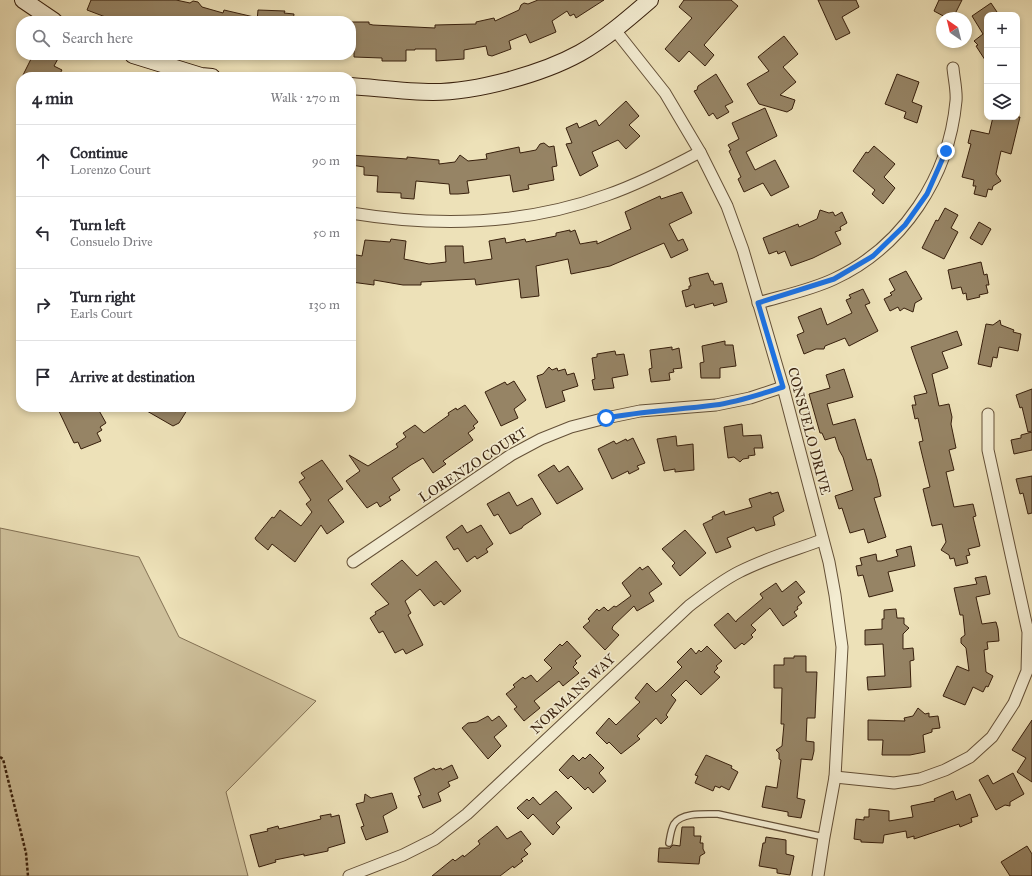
<!DOCTYPE html>
<html lang="en">
<head>
<meta charset="utf-8">
<style>
	:root { --surface:#fff; --page:#f2f2f3; --text:#2b2b33; --muted:#7c7c81; --line:#e1e1e2 }
	body { margin:0; font-family:"IM FELL Great Primer",serif; background:var(--page); color:var(--text) }
	.controls { position:absolute; right:12px; top:12px; display:grid; overflow:hidden; border-radius:8px; box-shadow:0 2px 6px #0003 }
	.controls button { width:36px; height:36px; display:grid; place-items:center; padding:0; border:0; border-bottom:1px solid var(--line); background:var(--surface); color:var(--text); font:20px sans-serif }
	.compass { position:absolute; left:936px; top:12px; width:36px; height:36px; border-radius:50%; background:var(--surface); box-shadow:0 2px 6px #0003; rotate:325deg }
	.stop { position:absolute; width:12px; height:12px; margin:-9px; border:3px solid #1a73e8; border-radius:50%; background:#fff }
	.stop.end { background:#1a73e8; border-color:#fff; box-shadow:0 1px 4px #0008 }
	.list { margin:0; padding:0; list-style:none }
	h2 { display:flex; justify-content:space-between; align-items:center; height:52px; margin:0; padding:0 16px; font-size:17px }
	h2 small { font-size:13px; font-weight:400; color:var(--muted) }
	.list li { display:grid; grid-template-columns:26px 1fr auto; gap:12px; align-items:center; box-sizing:border-box; height:72px; padding:0 16px; border-top:1px solid var(--line) }
	.list b { display:block; font-size:15px; white-space:nowrap }
	.list p { margin:0; font-size:13px; white-space:nowrap; color:var(--muted) }
	.list em { font-size:13px; font-style:normal; color:var(--muted) }
	.icon { flex:none; width:22px; height:22px; fill:none; stroke:currentColor; stroke-width:2; stroke-linecap:round; stroke-linejoin:round }
	.map { position:relative; flex:none; width:1032px; height:876px; overflow:hidden }
	.search { position:absolute; background:var(--surface); box-shadow:0 2px 6px #0003; left:16px; top:16px; width:340px; height:44px; display:flex; align-items:center; gap:10px; box-sizing:border-box; padding:0 14px; border-radius:16px; color:var(--muted); font-size:15px }
	.panel { position:absolute; background:var(--surface); box-shadow:0 2px 6px #0003; left:16px; top:72px; width:340px; height:340px; border-radius:16px }
	.map>svg:first-child { display:block }
	.grass { fill:#cec09b; stroke:#827054 }
	.building { fill:#968465; stroke:#371f0c }
	.lines { fill:none; stroke-linecap:round; stroke-linejoin:round }
	.lane-casing { stroke:#645037; stroke-width:8 }
	.street-casing { stroke:#645037; stroke-width:13 }
	.secondary-casing { stroke:#371f0c; stroke-width:18 }
	.path { stroke:#371f0c; stroke-width:2.5; stroke-dasharray:3 2; stroke-linecap:butt }
	.lane { stroke:#f3ecd1; stroke-width:5.5 }
	.street { stroke:#f3ecd1; stroke-width:11 }
	.secondary { stroke:#f3ecd1; stroke-width:16 }
	.route { stroke:#1a73e8; stroke-width:5 }
	.labels { text-anchor:middle; dominant-baseline:central; stroke-width:3.5; stroke-linejoin:round; paint-order:stroke }
	.street-label { font-size:14px; fill:#371f0c; stroke:#f3ecd1 }
</style>
</head>
<body>
<div class="map">
<svg width="1032" height="876" viewBox="0 0 1032 876">
	<rect width="100%" height="100%" fill="#ede1b8"/>
	<filter id="stains"><feTurbulence type="fractalNoise" baseFrequency=".005" numOctaves="4"/><feColorMatrix values="0 0 0 0 .2 0 0 0 0 .09 0 0 0 0 .02 0 0 0 .5 -.17"/></filter>
	<radialGradient id="worn" r=".72"><stop offset=".6" stop-color="#630" stop-opacity="0"/><stop offset="1" stop-color="#630" stop-opacity=".3"/></radialGradient>
	<!-- grass -->
	<path class="grass" d="M0,528l139,29 40,80 137,64 -90,91 22,84h-248z"/>
	<!-- building -->
	<g class="building">
		<path d="M91,0h85l14,3 3,-2 5,1 4,5 21,6 1,-3 30,7 -1,4h-120l-13,-4 -1,4h-3l-29,-11z"/>
		<path d="M538,0h66l-28,18 -2,-4 -4,2 -3,-5 -15,10 4,11 -26,11 -4,-9 -17,7 2,8 -19,7 -4,-1 -2,-9 -22,4v9l-28,2v-12h-21v1h-9v11h-24v-3l-28,-1v-9h-3v-26h18v2l4,1 62,3v-3l41,-1v-2l18,-4 1,3 24,-11 2,-5 3,-2 4,1z"/>
		<path d="M684,0h47l7,6 -34,39 10,10 -9,11 -16,-15 -10,11 -14,-13 27,-31 -13,-11z"/>
		<path d="M818,0h38l3,7 -17,10 8,16 -14,7z"/>
		<path d="M939,0h23l-9,18h-6l-13,-7z"/>
		<path d="M991,3l8,12h-12v48l-11,-17 2,-1 -4,-4 9,-7 -11,-18z"/>
		<path d="M258,10l27,1 -1,2 10,1 -1,7h-36z"/>
		<path d="M784,36l14,18 -15,13 13,15 -16,13 15,5 -3,9 -5,3 -28,-8 -12,-20 22,-13 -11,-14z"/>
		<path d="M33,55h27l-6,11 8,4 -4,7h-36z"/>
		<path d="M716,74l17,28 -8,4 4,6 -12,7 -4,-6 -4,3 -15,-25 3,-1 1,-4z"/>
		<path d="M897,74l22,8 -7,20 10,4 -5,17 -13,-5 2,-6 -21,-8z"/>
		<path d="M626,101l13,15 -10,9 11,11 -14,13 -8,-9 -26,12 6,14 -18,10 -14,-32 6,-1 -6,-15 11,-5 2,5 17,-8 3,6z"/>
		<path d="M765,108l12,28 -31,16 9,18 20,-10 14,27 -18,9 -8,-13 -19,9 -6,-13 3,-2 -12,-26 2,-1 -3,-5 11,-6 -7,-16z"/>
		<path d="M993,117h27l-9,37 -10,-3 -5,23 5,7 -8,5 -1,4 -4,-1 -2,8 -12,-3 2,-8h-3l1,-6 -12,-3 9,-33 -3,-1 3,-13 18,4z"/>
		<path d="M544,143l5,4 5,-1 3,20 -5,1 2,13 -26,5 1,4 -16,3 -3,-17 -43,6 2,12 -11,1h-8l-1,-10 -33,-3 -2,18 -13,-1v-5l-24,-1 1,-16 -14,-1v-8l-13,-2v-10l56,4v-2l32,3v4l16,-2 5,-7 8,6 19,-2 -1,-5 33,-7 1,6 16,-3 4,-6z"/>
		<path d="M874,146l21,18 -11,13 11,11 -12,16 -11,-10 3,-4 -22,-19 13,-19 2,1z"/>
		<path d="M682,192l10,21 -23,11 9,17 5,-2 5,11 -17,8 -7,-15 -54,23 -39,8 -3,-15 -32,7 3,30 -18,2 -2,-19 -43,6 -1,-6 -54,3v3h-18l-29,-5v5l-23,-3v-28l11,2 3,-16 25,2 1,-3 15,2 -2,18 25,5 17,-2 -1,-16h18l1,17 28,-4 -3,-18 16,-3 1,5 19,-4 1,3 30,-6v-3l14,-3v2l5,-2 5,14 17,-3v3l34,-15 -6,-17 35,-16 1,3z"/>
		<path d="M945,208l13,7 -7,13 7,4 -14,27 -22,-11 14,-28 2,1z"/>
		<path d="M820,210l9,3 4,-1 2,4 7,-4 5,11 -7,4 1,3 -6,2 6,12 -28,14 -22,8 -6,-15 -7,3 -1,-3 -8,3 -6,-16 35,-14 1,3 18,-8z"/>
		<path d="M979,222l12,7 -9,16 -12,-7z"/>
		<path d="M981,262l3,13 3,-1 2,11h-3l2,8 -9,2 1,2 -13,3 -1,-7 -3,1 -2,-7 -9,2 -4,-19z"/>
		<path d="M906,271l16,28 -7,4 -2,9 -9,-4 -4,3 -2,-4 -8,4 -6,-12 8,-4 -2,-2 5,-3 -6,-11z"/>
		<path d="M708,273l3,8h2l1,4 8,-2 5,19 -13,4 -1,-3 -18,5 -1,-4 -8,3 -4,-16 7,-2v-3h2l-2,-8z"/>
		<path d="M863,289l7,14 -5,2 13,26 -29,15 -4,-8 -20,8 -1,3h-8l-12,5 -7,-19 7,-3 -6,-15 23,-9 6,17 25,-12 -6,-13 5,-2 -2,-3z"/>
		<path d="M1000,320l1,5 13,5 -1,2 8,2 -3,17 -19,-4 -2,11 -4,-1 -2,10 -13,-3 8,-40 7,1z"/>
		<path d="M957,331l5,14 -20,7 6,16 -16,6 7,32 10,-2 3,13 -1,7 5,24 -7,2 5,20 -8,2 8,35 19,-3 3,12 -3,1 7,29 -12,3 2,6 -4,1 2,7 -12,3 -2,-8 -4,1 -1,-4 -8,-5 5,-8 -4,-18 -10,2 -9,-37 7,-2 -11,-45 4,-1 -5,-23 -3,1 -3,-14h4l-2,-9 13,-3 -16,-46z"/>
		<path d="M725,341v4h8l3,21 -16,2v10h-19l-1,-15 4,-1 -2,-16z"/>
		<path d="M672,347v3l7,-2 3,20 -9,1 1,3 -5,1 1,7 -19,2 -2,-13 3,-1 -2,-18z"/>
		<path d="M615,351l1,4 8,-1 4,21 -16,3 2,10 -20,2 -2,-10 3,-1 -3,-21 5,-1v-3z"/>
		<path d="M549,367l3,3 5,-2 1,3 7,-2 2,6 7,-2 4,13 -16,5 3,10 -19,7 -9,-32 6,-2z"/>
		<path d="M844,369l9,28 -26,7 6,21 22,-6 12,41 4,-1 6,20 4,17 -7,2 12,39 -18,6 -4,-14 -14,4 -8,-25 -3,1 -4,-13 18,-6 -10,-33 -4,-7 -4,-13 -10,3 -3,-7h-2l-11,-39 21,-6 -4,-13z"/>
		<path d="M514,381l12,19 -12,9 4,9 -17,8 -16,-34 20,-10 2,3z"/>
		<path d="M1032,389v42l-4,1 -6,-25 -2,1 -4,-13z"/>
		<path d="M465,405l13,17 -5,4 2,2 -7,5 5,7 -30,21 3,3 -13,9 -10,-15 -12,7 -19,13 8,12 -11,7 2,3 -11,7 -3,-5 -10,6 -21,-27 14,-10 -11,-16 19,11 30,-19 -2,-3 10,-7 -3,-4 12,-8 9,8 25,-18 -1,-2 8,-5 1,2z"/>
		<path d="M57,407h40l9,16 -6,4 2,3 -5,3 4,8 -20,8 -3,-7 -4,1z"/>
		<path d="M140,407h49l-10,16 -6,3z"/>
		<path d="M742,424l1,12 18,-1 2,13h-9l1,7 -7,1 1,2 -6,1 -3,3 -6,-5 -6,1 -4,-31z"/>
		<path d="M1032,432v18l-18,4 -3,-14 10,-2v-3z"/>
		<path d="M676,436l1,10 16,-2 1,26 -19,2v-3l-11,2 -7,-32z"/>
		<path d="M633,438l12,25 -8,3 2,3 -10,5 -1,-3 -16,8 -14,-30 16,-8 2,3 10,-5 1,2z"/>
		<path d="M322,460l21,29 -15,11 16,22 -17,12 -6,-9 -26,37 -23,-18 -4,6 -12,-10 -1,-2 17,-21 2,1 6,-8 21,16 11,-14 -6,-8 5,-4 -12,-18 6,-4 -4,-5z"/>
		<path d="M554,465l5,7 9,-6 15,23 -26,15 -19,-29z"/>
		<path d="M1032,476v37l-4,1 -5,-21 -3,1 -4,-15z"/>
		<path d="M509,492l8,14 15,-8 9,16 -18,12 -1,2 -12,6 -12,-20 -4,2 -7,-12z"/>
		<path d="M771,492v2l7,-2 6,19 -11,6 2,8 -19,6 -2,-4 -27,11 4,9 -15,6 -13,-29 10,-5 -1,-2 12,-6 1,4 27,-8 -3,-8z"/>
		<path d="M462,525l5,8 14,-8 12,19 -7,5 2,3 -11,7 -2,-3 -8,6 -9,-14 -4,2 -8,-13z"/>
		<path d="M685,530l21,23 -26,23 -8,-10 3,-3 -13,-14z"/>
		<path d="M911,546l4,20 -27,6 5,19 -24,6 -6,-22 -5,1 -2,-10 6,-1 -2,-7 16,-4 1,7h4l17,-5 -2,-6z"/>
		<path d="M402,560l15,16 19,-15 25,30 -17,14 -3,-4 -7,5 -14,-17 -15,12 6,12 -3,2 15,30 -17,9 -3,-5 -8,4 -12,-22 -4,2 -9,-15 6,-4 -1,-2 14,-8 -18,-20z"/>
		<path d="M648,566l14,18 -13,9 5,8 -17,10 -3,-5 -21,20 -1,3 7,6 -14,15 -22,-23 7,-6 -2,-2 9,-10 2,2 5,-4 4,4 6,-5 2,1 15,-11 -9,-13 18,-16 2,3z"/>
		<path d="M986,576l4,18 -14,3 6,27 14,-2 2,7 1,12 -12,1 1,7 -4,1 2,22 7,4 -5,11 -2,-1 -3,6 -10,-5 -8,18 -22,-9 13,-28 1,-2 12,5 -3,-23 -5,-5v-5l4,-3 -2,-20h-3l-6,-27 23,-4 -2,-6z"/>
		<path d="M796,581l9,11 -7,5 4,6 -5,4 1,2 -4,3 3,4 -14,10 -13,-18 -19,17 5,5 -5,5 2,2 -9,8 -2,-2 -7,6 -21,-24 14,-12 8,9 1,-2 26,-22 -3,-4 16,-11 6,9z"/>
		<path d="M896,609l1,9h7v6l5,4 -6,6v15l10,-1 1,12 -4,1 1,26 -43,3 -1,-13 18,-1 -2,-32 -18,1v-15l17,-1v-10h2v-9z"/>
		<path d="M567,641l14,15 -6,5 2,2 -4,4 6,6 -16,13 -4,-5 -25,20 6,7 -16,13 -10,-12 3,-2 -11,-13 9,-7 -2,-2 10,-8 2,2 6,-4 6,7 15,-14 -8,-8 16,-16 2,2z"/>
		<path d="M707,646l15,15 -6,5 2,2 -4,4 6,5 -19,18 -15,-15 -15,15 5,5 -10,15 2,2 -7,7 -5,-6 -19,18 3,3 -19,15 -12,-12 -2,2 -11,-11 13,-15 7,7 24,-23 -5,-4 12,-15 9,9 6,-5 20,-20 -5,-5 14,-14 5,6 3,-4 2,2z"/>
		<path d="M794,656h12v16h11l-2,46h-8l-1,23 8,1v9l-2,9 -11,-1v2l-4,37 8,2 -4,18 -13,-2v-4l-26,-5 4,-21 11,2 4,-28 -2,-1v-6l-3,-3 6,-4 2,-22h-3l1,-36h-8v-23h10v-7h10z"/>
		<path d="M918,708l7,6 4,-1v4l9,-1 2,12 -8,1v3l-9,3 2,17 -15,3h-28l1,-15h-15v-20l37,1 -1,-3 9,-2z"/>
		<path d="M488,716l4,5 7,-5 8,10 -13,11 7,9 -13,13 -26,-31 6,-5 9,-1z"/>
		<path d="M1032,720v62l-15,-10 9,-14 -14,-8z"/>
		<path d="M590,754l14,14 -5,5 7,8 -13,12 -5,-6 -3,3 -14,-14 -3,3 -9,-9 14,-15 6,6 4,-4 2,2z"/>
		<path d="M706,755l26,11 -1,2 7,4 -9,18 -8,-4 -1,2 -5,-2 -2,5 -18,-8 3,-7 -3,-1z"/>
		<path d="M452,765l6,13 -10,4 2,4 -12,7 3,8 -18,7 -5,-12 3,-1 -7,-17 20,-10 1,2 6,-2 1,2z"/>
		<path d="M1013,773l11,21 -14,8v4l-5,-1 -9,5 -17,-30 9,-5 5,9z"/>
		<path d="M556,791l16,17 -16,15 4,4 -7,8 -20,-21 -5,5 -11,-11 10,-9 2,2 4,-4 7,8z"/>
		<path d="M953,791l3,9 14,-6 8,22 -7,2 1,4 -12,5 -1,-3 -45,15v-3l-7,2 -1,-7 -22,4 -1,8 -22,-1v-2l-7,-1 2,-20 8,1v-3h5v-8l20,2v10l24,-4 -2,-11 24,-5 -1,-2z"/>
		<path d="M392,793l5,15 -14,8 5,16 -22,8 -5,-13 3,-1 -8,-22 8,-2 1,-8 6,4z"/>
		<path d="M331,814v3l8,-2 6,28 -17,5v3l-24,5v-2l-29,6 1,2 -17,5 -9,-32 18,-4 -1,-2 11,-3 1,3 42,-10 -1,-3z"/>
		<path d="M497,826l10,13 14,-8 10,13 -7,6 4,4 -7,5 2,2 -9,7 -1,-2 -13,10h-68l21,-17 2,2 8,-6 1,2 16,-13 -2,-3z"/>
		<path d="M682,827h12v9h7l-1,7h3v6l2,4 -5,3 -1,8 -41,-2 1,-14h11l3,-3 7,1z"/>
		<path d="M766,837l20,3v14l8,2 -4,19 -13,-2v-4l-18,-3 4,-23h2z"/>
		<path d="M1027,846l5,8v22h-22l-9,-14z"/>
	</g>
	<g class="lines">
		<defs>
			<path id="lane" d="M669,843c1,-6 2,-14 5,-19 8,-12 31,-10 44,-10l106,23"/>
			<g id="street">
				<path d="M615,30l50,63 35,59 27,54 16,44 40,137 46,175 6,33 7,52 -7,130 -11,60 -6,39"/>
				<path d="M351,213c85,14 174,12 256,-18 32,-11 63,-27 93,-43"/>
				<path d="M758,303c24,-7 53,-13 76,-24 69,-32 115,-102 122,-178 1,-10 -2,-22 -3,-33"/>
				<path d="M353,562l158,-107 30,-16 30,-12 35,-9 34,-7 76,-6 34,-7 33,-11"/>
				<path d="M835,777l59,6 26,-4 25,-9 25,-13 22,-20 22,-34 13,-32 1,-39 -40,-182v-36"/>
				<path d="M349,876l54,-21 32,-16 32,-25 222,-208c16,-12 32,-25 50,-34 27,-14 56,-22 83,-32"/>
			</g>
			<g id="secondary">
				<path d="M23,0l31,21"/>
				<path d="M133,55l68,21 11,1"/>
				<path d="M351,86c27,2 55,6 82,6 43,0 109,-18 147,-39 25,-14 48,-34 70,-53"/>
			</g>
		</defs>
		<!-- lane casing -->
		<use href="#lane" class="lane-casing"/>
		<!-- street casing -->
		<use href="#street" class="street-casing"/>
		<!-- secondary casing -->
		<use href="#secondary" class="secondary-casing"/>
		<!-- path -->
		<path class="path" d="M0,757l3,2 23,94 2,23"/>
		<!-- lane -->
		<use href="#lane" class="lane"/>
		<!-- street -->
		<use href="#street" class="street"/>
		<!-- secondary -->
		<use href="#secondary" class="secondary"/>
	</g>
	<g class="lines">
		<!-- route -->
		<path class="route" d="M606,418c36,-7 72,-8 109,-13 23,-3 46,-11 68,-18l-25,-84 76,-24 39,-23 32,-31 22,-31 19,-43"/>
	</g>
	<g class="labels">
		<!-- street labels -->
		<g class="street-label">
			<text transform="translate(809 431) rotate(75)">CONSUELO DRIVE</text>
			<text transform="translate(473 465) rotate(-33)">LORENZO COURT</text>
			<text transform="translate(573 694) rotate(-43)">NORMANS WAY</text>
		</g>
	</g>
	<rect width="100%" height="100%" filter="url(#stains)"/>
	<rect width="100%" height="100%" fill="url(#worn)"/>
</svg>
<div class="controls">
<button>+</button>
<button>−</button>
<button><svg class="icon" aria-label="layers" viewBox="0 0 24 24"><path d="M12 4l9 5-9 5-9-5zM3 14l9 5 9-5"/></svg></button>
</div>
<svg class="compass" viewBox="-18 -18 36 36"><path d="M0-13l5 13h-10z" fill="#e53935"/><path d="M0 13l5-13h-10z" fill="#7c7c81"/></svg>
<div class="stop" style="left:606px;top:418px"></div>
<div class="stop end" style="left:946px;top:151px"></div>
<div class="search"><svg class="icon" aria-label="search" viewBox="0 0 24 24"><circle cx="10" cy="10" r="6"/><path d="M15 15l6 6"/></svg>Search here</div>
<section class="panel">
<h2>4 min<small>Walk · 270 m</small></h2>
<ul class="list">
<li><svg class="icon" aria-label="ahead" viewBox="0 0 24 24"><path d="M12 20V5M6 11l6-6 6 6"/></svg><div><b>Continue</b><p>Lorenzo Court</p></div><em>90 m</em></li>
<li><svg class="icon" aria-label="left" viewBox="0 0 24 24"><path d="M17 20v-9H6M10 6l-5 5 5 5"/></svg><div><b>Turn left</b><p>Consuelo Drive</p></div><em>50 m</em></li>
<li><svg class="icon" aria-label="right" viewBox="0 0 24 24"><path d="M7 20v-9h11M14 6l5 5-5 5"/></svg><div><b>Turn right</b><p>Earls Court</p></div><em>130 m</em></li>
<li><svg class="icon" aria-label="arrive" viewBox="0 0 24 24"><path d="M6 21V4h12l-3 4 3 4H6"/></svg><div><b>Arrive at destination</b></div></li>
</ul>
</section>
</div>
</body>
</html>
